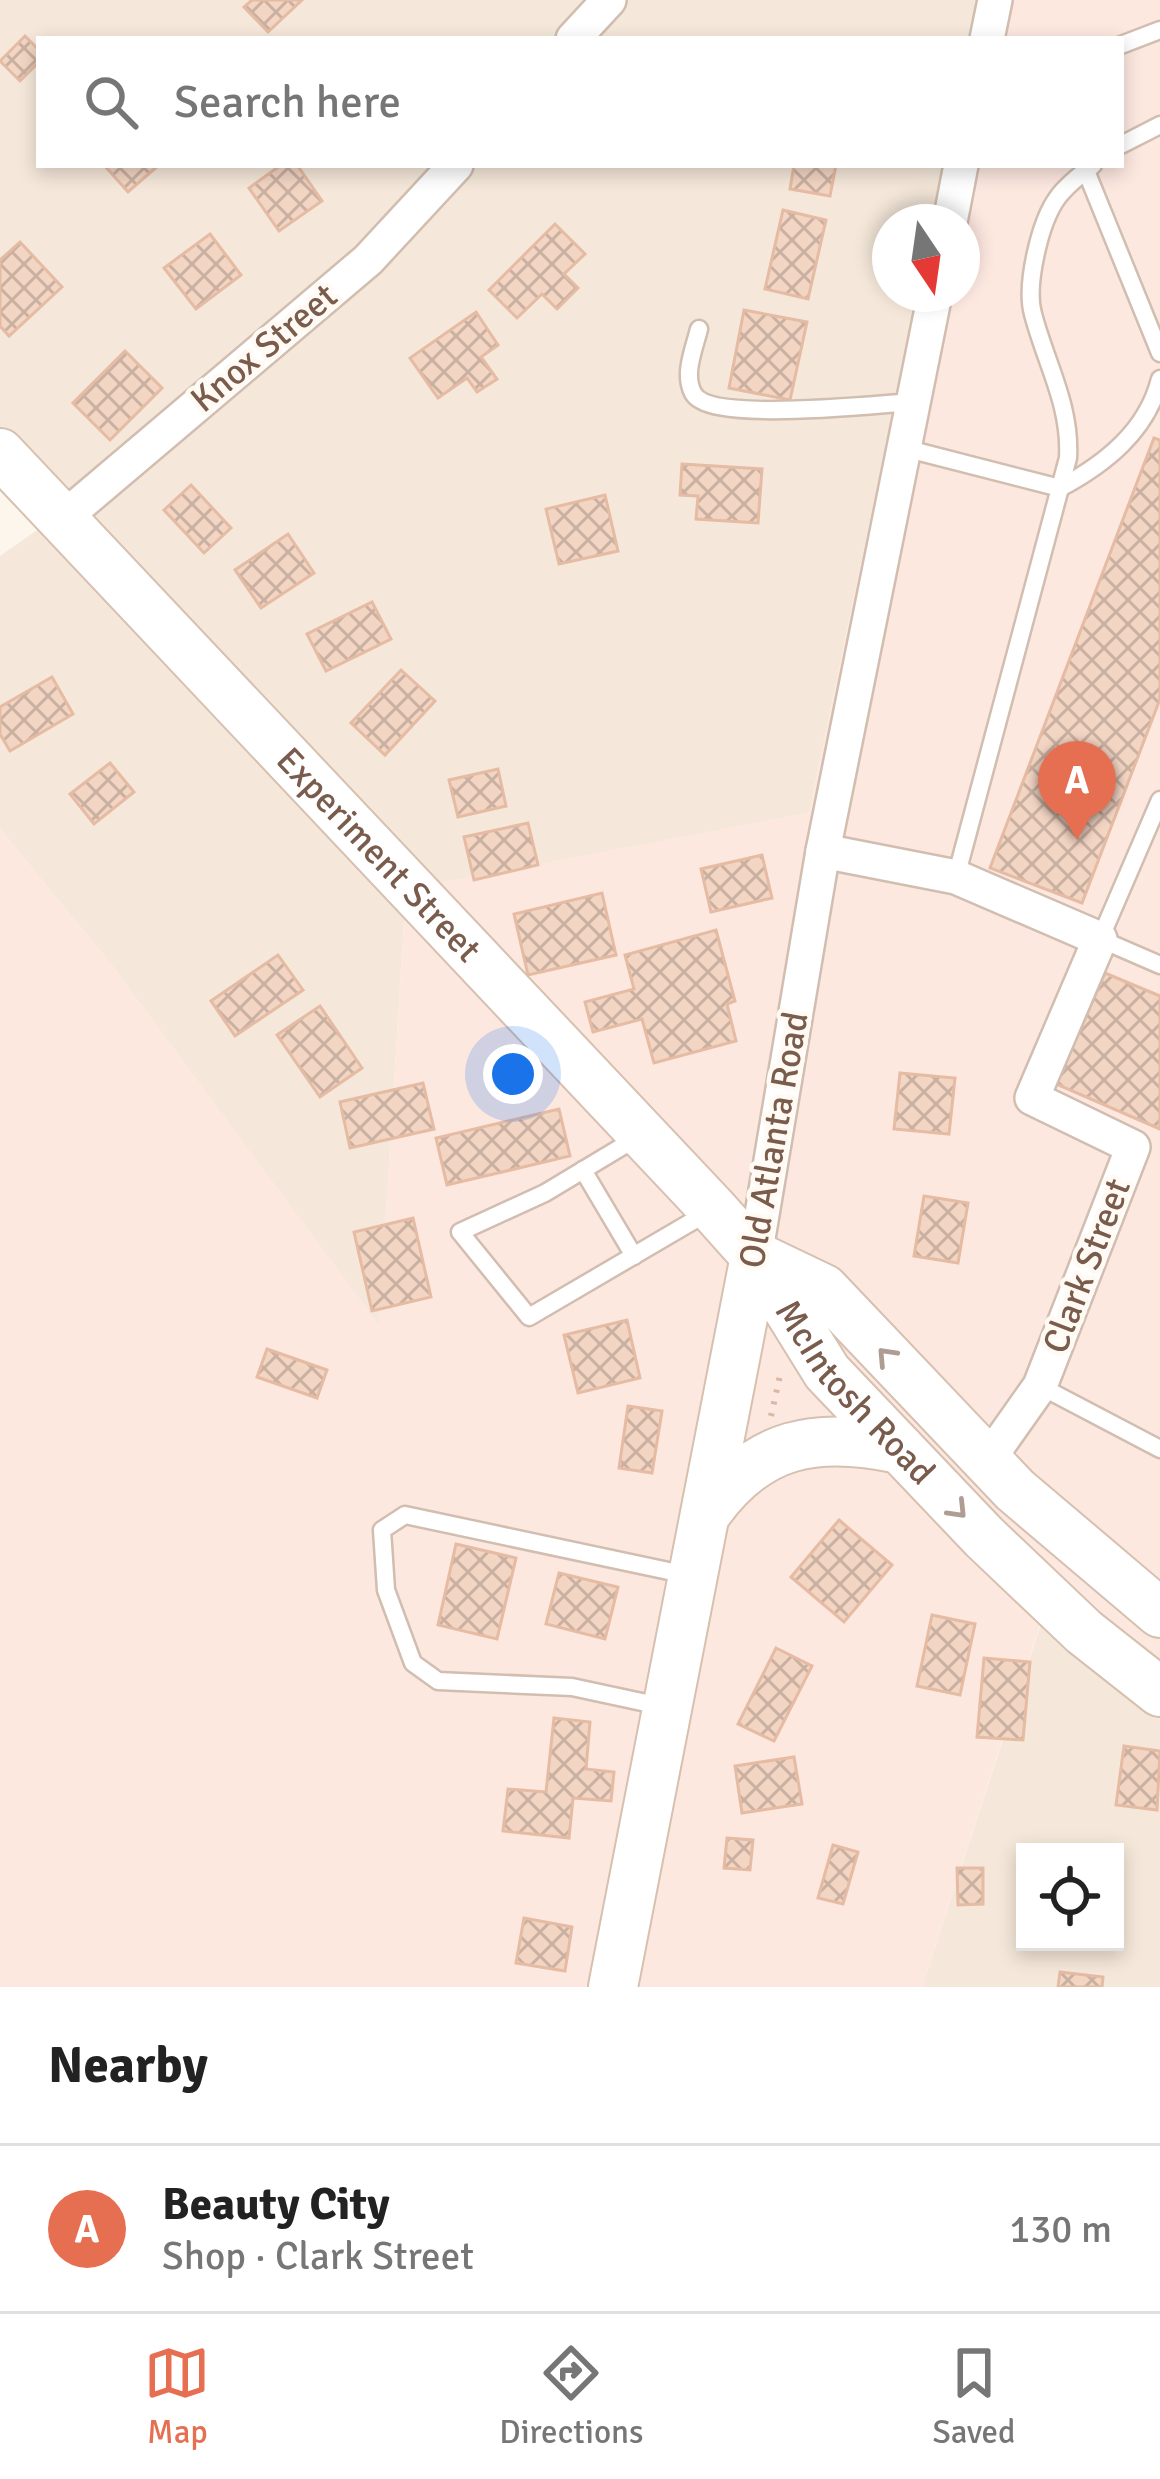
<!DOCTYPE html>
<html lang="en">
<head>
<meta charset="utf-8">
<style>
	:root { --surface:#fff; --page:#f6f6f6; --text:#222; --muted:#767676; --line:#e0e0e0; --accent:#e76f51 }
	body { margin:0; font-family:Signika,sans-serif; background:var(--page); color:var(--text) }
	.controls { position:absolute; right:36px; bottom:36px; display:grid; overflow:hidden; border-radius:0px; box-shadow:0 6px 18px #0003 }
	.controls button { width:108px; height:108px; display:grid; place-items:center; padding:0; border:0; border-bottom:3px solid var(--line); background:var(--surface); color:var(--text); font:60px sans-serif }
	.compass { position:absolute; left:872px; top:204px; width:108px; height:108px; border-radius:50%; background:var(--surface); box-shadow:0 6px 18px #0003; rotate:167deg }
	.you { position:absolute; left:513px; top:1074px; width:42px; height:42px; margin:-30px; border:9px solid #fff; border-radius:50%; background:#1a73e8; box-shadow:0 0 0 18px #1a73e833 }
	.badge { display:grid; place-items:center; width:78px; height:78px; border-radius:50%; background:var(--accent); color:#fff; font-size:39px; font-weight:700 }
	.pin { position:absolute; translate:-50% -99px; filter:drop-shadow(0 3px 6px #0008) }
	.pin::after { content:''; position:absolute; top:63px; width:42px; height:36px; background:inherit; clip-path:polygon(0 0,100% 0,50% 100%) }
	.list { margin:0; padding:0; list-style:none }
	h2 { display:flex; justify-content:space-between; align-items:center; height:156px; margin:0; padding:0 48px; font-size:51px }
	h2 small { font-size:39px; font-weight:400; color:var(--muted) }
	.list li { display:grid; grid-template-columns:78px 1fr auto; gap:36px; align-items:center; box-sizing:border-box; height:168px; padding:0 48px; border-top:3px solid var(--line) }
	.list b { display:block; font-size:45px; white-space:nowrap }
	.list p { margin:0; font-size:39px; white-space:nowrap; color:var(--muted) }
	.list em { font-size:39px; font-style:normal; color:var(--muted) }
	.icon { flex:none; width:66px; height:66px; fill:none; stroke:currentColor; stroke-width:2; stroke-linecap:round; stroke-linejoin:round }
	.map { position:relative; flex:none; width:1160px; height:1987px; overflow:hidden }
	.search { position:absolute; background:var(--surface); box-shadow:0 6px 18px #0003; left:36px; right:36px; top:36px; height:132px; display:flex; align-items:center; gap:30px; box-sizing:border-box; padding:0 42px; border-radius:0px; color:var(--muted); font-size:45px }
	.sheet { height:324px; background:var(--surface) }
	nav { display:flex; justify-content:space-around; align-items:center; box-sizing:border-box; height:168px; border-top:3px solid var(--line); background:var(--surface); font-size:33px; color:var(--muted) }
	nav a { display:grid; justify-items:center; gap:6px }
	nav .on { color:var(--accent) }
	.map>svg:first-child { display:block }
	.residential { fill:#f5e8da; fill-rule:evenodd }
	.commercial { fill:#fde8e0 }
	.building { fill:url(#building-cross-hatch); stroke:#e6bba3; stroke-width:3 }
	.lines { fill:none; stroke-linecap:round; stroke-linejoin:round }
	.lane-casing { stroke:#d1beb0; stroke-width:21 }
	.street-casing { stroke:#d1beb0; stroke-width:38 }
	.secondary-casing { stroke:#d6c0b0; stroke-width:52 }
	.path { stroke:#d9b8a5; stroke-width:6; stroke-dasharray:3 9; stroke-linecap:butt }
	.lane { stroke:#fff; stroke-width:16 }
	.street { stroke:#fff; stroke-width:33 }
	.secondary { stroke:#fff; stroke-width:48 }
	.oneway { stroke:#af9d94 }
	.labels { text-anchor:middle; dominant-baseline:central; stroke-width:9; stroke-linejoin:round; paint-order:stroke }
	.street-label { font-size:36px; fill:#7a5c4d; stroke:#fffaf3 }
</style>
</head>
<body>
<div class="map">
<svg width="1160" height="1987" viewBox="0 0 1160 1987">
	<defs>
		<pattern id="building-cross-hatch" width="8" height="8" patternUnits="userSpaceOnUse" patternTransform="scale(3)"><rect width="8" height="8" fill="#f3d5c3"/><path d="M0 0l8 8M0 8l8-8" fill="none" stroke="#cab0a1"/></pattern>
	</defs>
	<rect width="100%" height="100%" fill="#fdf6ec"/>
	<!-- residential -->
	<g class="residential">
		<path d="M0,0h980l-9,39h-932v126h905l-12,57h-42v72h27l-108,519 -403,77 -27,436 -269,-363 -110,-134v-273l59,-41 -59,-61z"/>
		<path d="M1051,1593l109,107v287h-238zM1025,1852h90v90h-90z"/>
	</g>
	<!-- commercial -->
	<path class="commercial" d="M977,0h183v1700l-110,-106 -128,393h-922v-1158l110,134 269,362 27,-436 403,-76 108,-519h45v-72h-30l12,-57h177v-126h-151z"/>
	<!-- building -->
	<g class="building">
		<path d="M252,0h50l-34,32 -24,-25z"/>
		<path d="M25,36l14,14v12l-19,19 -20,-20z"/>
		<path d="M104,165h55l-31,27z"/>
		<path d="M281,165h16l25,36 -43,30 -30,-43z"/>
		<path d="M794,165h42l-6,31 -40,-7z"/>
		<path d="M783,210l43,10 -18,79 -43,-10z"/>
		<path d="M555,224l30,30 -21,20 14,14 -21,21 -15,-15 -25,24 -28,-28z"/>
		<path d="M210,234l31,41 -45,34 -32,-41z"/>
		<path d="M20,242l42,45 -53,49 -9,-10v-66z"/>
		<path d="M744,310l63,12 -17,78 -61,-12z"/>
		<path d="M476,312l22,33 -17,12 16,22 -20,13 -10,-14 -29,20 -28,-40z"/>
		<path d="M125,351l37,37 -52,52 -37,-37z"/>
		<path d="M1154,438l6,2v259l-78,204 -92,-35z"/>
		<path d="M682,464l80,5 -4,54 -62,-4 2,-23 -18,-1z"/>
		<path d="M191,485l40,43 -27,25 -40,-43z"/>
		<path d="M605,495l13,56 -59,13 -13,-55z"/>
		<path d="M288,534l26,39 -53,35 -26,-38z"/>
		<path d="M372,602l19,37 -65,32 -19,-37z"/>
		<path d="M401,670l34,31 -50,54 -34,-32z"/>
		<path d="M52,677l21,37 -63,37 -10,-17v-27z"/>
		<path d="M110,763l24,29 -40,32 -24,-30z"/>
		<path d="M498,769l8,37 -48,11 -9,-37z"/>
		<path d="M528,823l10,42 -64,15 -10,-43z"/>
		<path d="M762,855l10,43 -61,14 -10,-43z"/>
		<path d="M602,893l14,62 -88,20 -14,-61z"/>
		<path d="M716,930l19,71 -8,3 9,37 -82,22 -12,-44 -49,13 -8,-30 49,-13 -9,-34z"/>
		<path d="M278,955l25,35 -68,46 -24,-35z"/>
		<path d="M1105,973l55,23v133l-104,-45z"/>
		<path d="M320,1006l42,62 -42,29 -43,-62z"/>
		<path d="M900,1073l55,5 -6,56 -55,-5z"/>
		<path d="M423,1083l11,46 -84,19 -10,-46z"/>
		<path d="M559,1109l11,47 -123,29 -11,-47z"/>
		<path d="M924,1196l44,7 -10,60 -44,-7z"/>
		<path d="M413,1218l18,79 -59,14 -18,-79z"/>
		<path d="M627,1320l13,58 -62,15 -14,-58z"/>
		<path d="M267,1349l60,21 -10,28 -60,-21z"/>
		<path d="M628,1406l34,5 -10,62 -33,-5z"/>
		<path d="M839,1520l53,45 -48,57 -53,-45z"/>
		<path d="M456,1544l60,14 -19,81 -59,-14z"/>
		<path d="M559,1573l59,14 -13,52 -59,-15z"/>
		<path d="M932,1615l43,9 -15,71 -43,-9z"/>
		<path d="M776,1648l36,18 -38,75 -36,-17z"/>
		<path d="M984,1658l46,4 -7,78 -46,-3z"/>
		<path d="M554,1718l36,4 -4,47 28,3 -3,29 -38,-3 -4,40 -66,-7 5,-42 38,3z"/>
		<path d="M1124,1746l36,5 -3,59 -41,-5z"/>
		<path d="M794,1757l8,47 -60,9 -7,-47z"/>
		<path d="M727,1838l26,2 -3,30 -26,-2z"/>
		<path d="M833,1845l25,7 -15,52 -25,-6z"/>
		<path d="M957,1868h26v36l-25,1z"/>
		<path d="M524,1918l48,9 -7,44 -49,-8z"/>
		<path d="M1060,1972l43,5 -1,10h-44z"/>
	</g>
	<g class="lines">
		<defs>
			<g id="lane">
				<path d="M1121,45l39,-15"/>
				<path d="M1121,145l39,-20"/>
				<path d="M1084,166l76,187"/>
				<path d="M699,329c-5,20 -16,45 -6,64 16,31 183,11 221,9"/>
				<path d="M904,448l156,40c45,-24 87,-57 100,-109"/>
				<path d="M1160,800l-60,139 60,26"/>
				<path d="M956,877l112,-419c3,-53 -22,-94 -35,-144 -8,-29 7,-93 25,-117 9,-12 23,-23 35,-32"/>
				<path d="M638,1137l-93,56 -85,39 69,85 181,-106"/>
				<path d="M583,1170l51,86"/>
				<path d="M1040,1386l120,63"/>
				<path d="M665,1707l-93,-20 -134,-6 -25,-18 -27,-73 -4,-60 23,-15 287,61"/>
			</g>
			<g id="street">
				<path d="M573,39l36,-39"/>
				<path d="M987,39l8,-39"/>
				<path d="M950,222l11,-57"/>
				<path d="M61,520l307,-260 88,-95"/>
				<path d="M823,851l133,26 144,62 -68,159 101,49 -93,239 -53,75"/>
				<path d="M755,1256l68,-405 112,-557"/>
			</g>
			<g id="secondary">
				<path id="s1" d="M0,453l713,756 42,47 72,116 157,165 100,95 76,60"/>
				<path d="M755,1256l69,33 191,201 145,123"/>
				<path d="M706,1514c51,-73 111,-83 194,-65"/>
				<path d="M613,1987l142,-731"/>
			</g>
		</defs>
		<!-- lane casing -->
		<use href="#lane" class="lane-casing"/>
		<!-- street casing -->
		<use href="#street" class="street-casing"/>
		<!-- secondary casing -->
		<use href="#secondary" class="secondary-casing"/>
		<!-- path -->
		<path class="path" d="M771,1416l10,-45"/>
		<!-- lane -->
		<use href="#lane" class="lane"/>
		<!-- street -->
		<use href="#street" class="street"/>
		<!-- secondary -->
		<use href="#secondary" class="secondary"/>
	</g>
	<!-- one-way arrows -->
	<defs><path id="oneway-chevron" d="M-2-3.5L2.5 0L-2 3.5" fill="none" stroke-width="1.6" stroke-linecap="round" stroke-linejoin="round" transform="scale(3)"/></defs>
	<g class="oneway">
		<use href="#oneway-chevron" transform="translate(886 1356) rotate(-133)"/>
		<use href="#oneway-chevron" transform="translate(958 1510) rotate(46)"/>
	</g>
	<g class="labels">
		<!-- street labels -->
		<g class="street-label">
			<text transform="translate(264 348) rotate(-40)">Knox Street</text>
			<text stroke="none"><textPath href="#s1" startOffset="552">Experiment Street</textPath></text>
			<text transform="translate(774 1140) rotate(-80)">Old Atlanta Road</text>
			<text transform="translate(1087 1266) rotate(-69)">Clark Street</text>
			<text stroke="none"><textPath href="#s1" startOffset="1272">McIntosh Road</textPath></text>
		</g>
	</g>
</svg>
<div class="controls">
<button><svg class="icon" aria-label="locate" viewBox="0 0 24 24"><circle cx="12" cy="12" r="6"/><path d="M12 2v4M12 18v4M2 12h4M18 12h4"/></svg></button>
</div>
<svg class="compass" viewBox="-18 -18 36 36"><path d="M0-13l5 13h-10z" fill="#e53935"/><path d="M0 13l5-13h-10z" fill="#767676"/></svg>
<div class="you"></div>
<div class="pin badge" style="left:1077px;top:840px">A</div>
<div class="search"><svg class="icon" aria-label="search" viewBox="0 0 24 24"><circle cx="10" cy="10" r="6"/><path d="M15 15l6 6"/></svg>Search here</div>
</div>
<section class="sheet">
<h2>Nearby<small></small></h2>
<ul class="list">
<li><span class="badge">A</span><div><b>Beauty City</b><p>Shop · Clark Street</p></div><em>130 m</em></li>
</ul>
</section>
<nav>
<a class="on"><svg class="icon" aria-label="map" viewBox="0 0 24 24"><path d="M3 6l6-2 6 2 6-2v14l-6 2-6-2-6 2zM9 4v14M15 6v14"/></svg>Map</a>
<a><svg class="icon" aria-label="directions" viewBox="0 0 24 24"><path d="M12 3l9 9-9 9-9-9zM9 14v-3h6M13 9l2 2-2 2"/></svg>Directions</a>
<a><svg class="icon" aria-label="saved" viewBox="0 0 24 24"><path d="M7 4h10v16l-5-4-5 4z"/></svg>Saved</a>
</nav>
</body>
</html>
